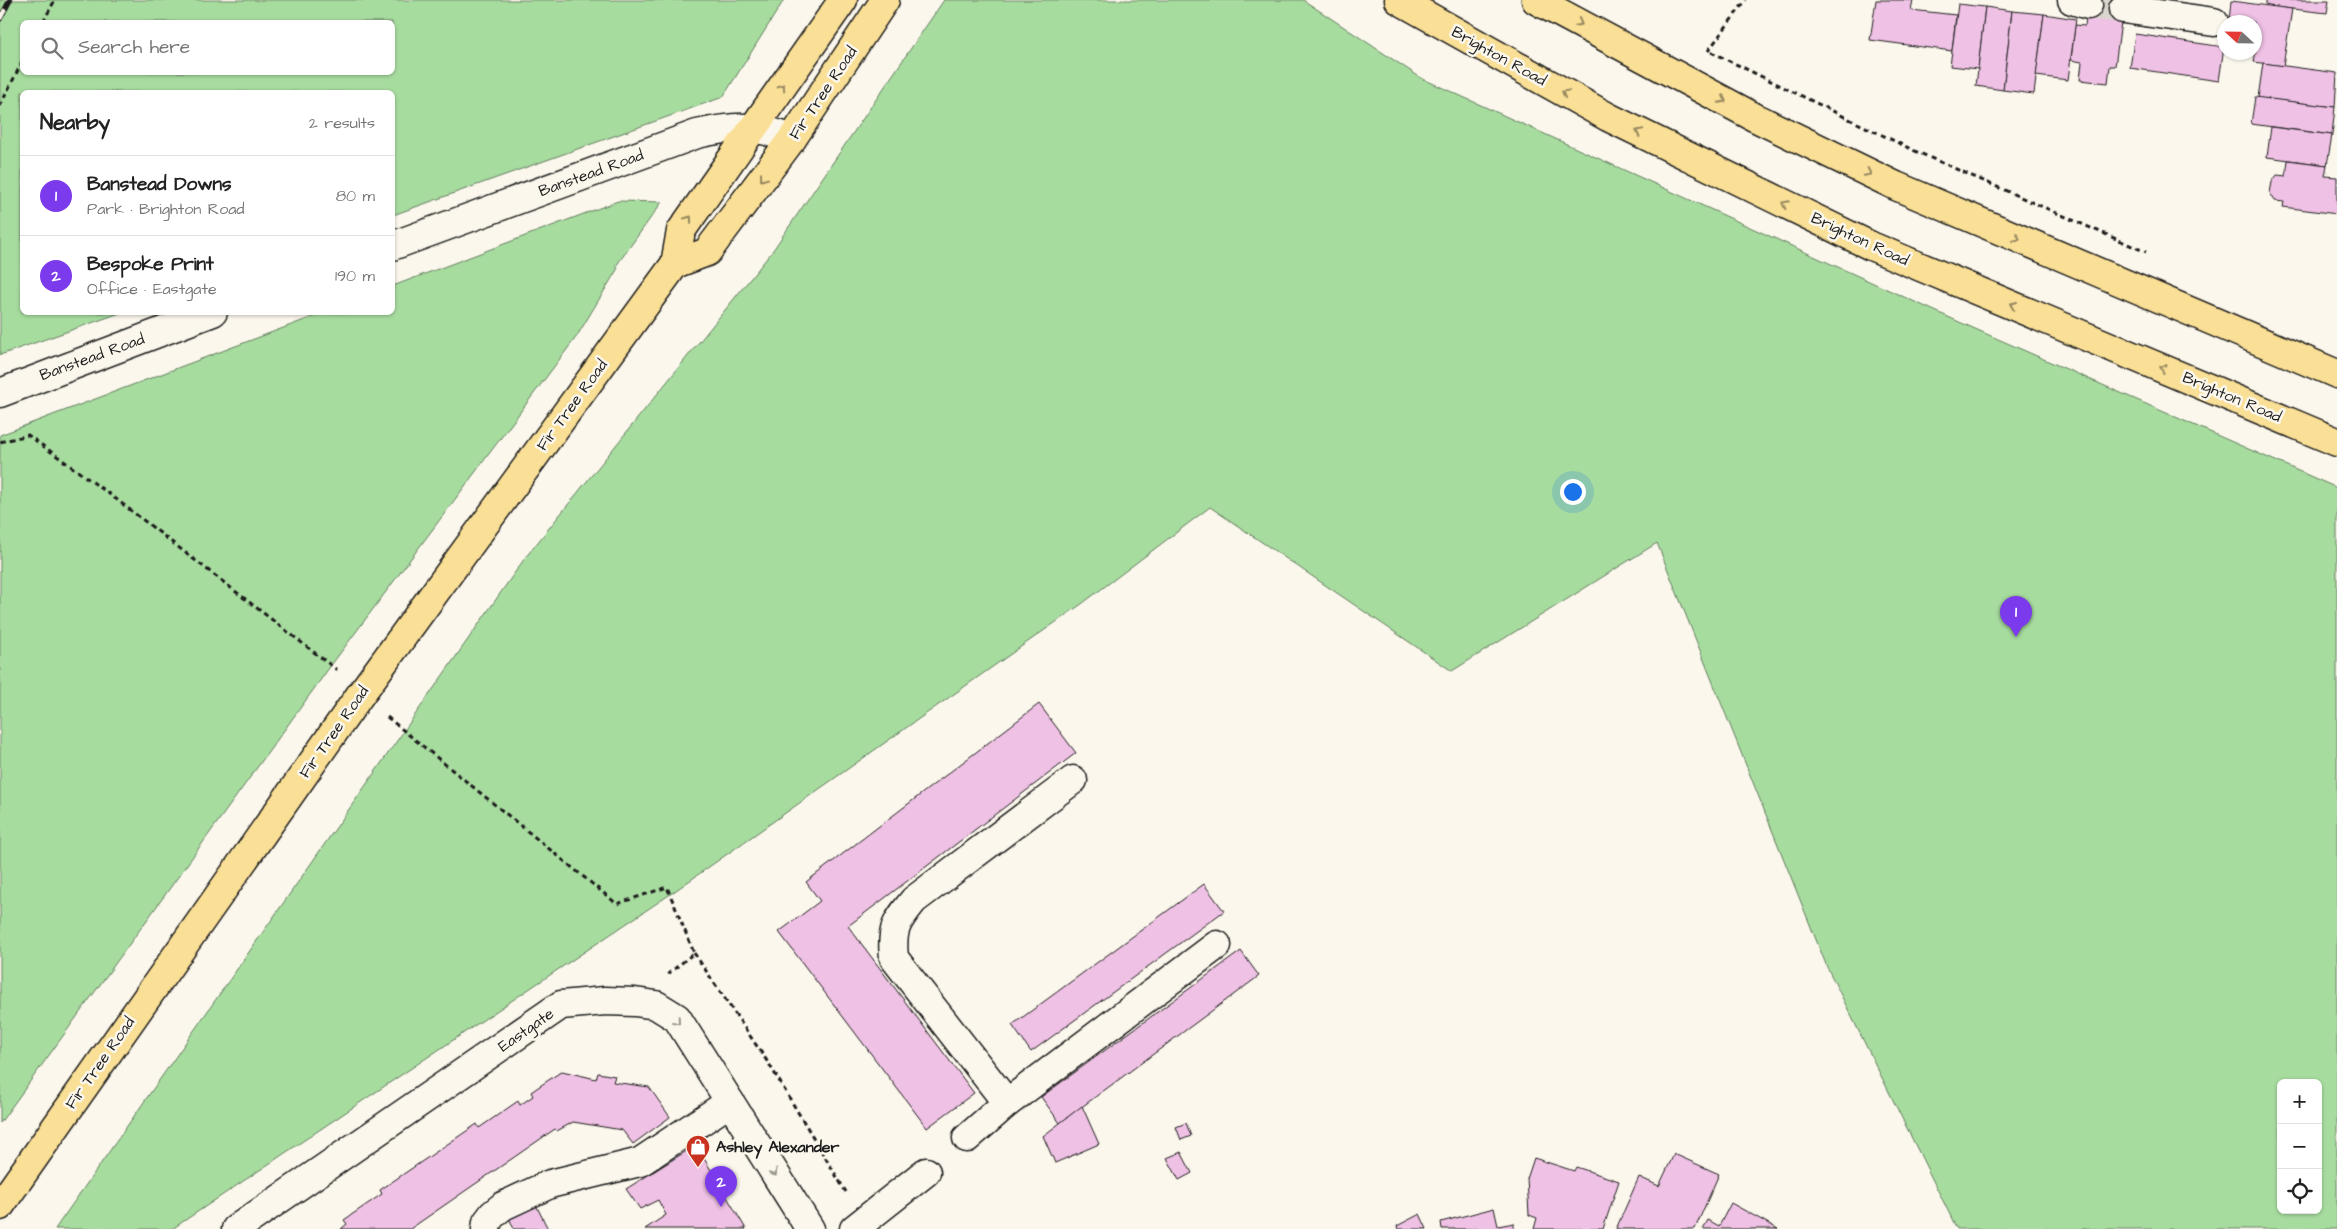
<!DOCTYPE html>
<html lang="en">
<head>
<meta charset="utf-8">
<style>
	:root { --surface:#fff; --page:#f2f2f2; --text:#222; --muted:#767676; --line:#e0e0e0; --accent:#7c3aed }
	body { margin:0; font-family:"Architects Daughter",sans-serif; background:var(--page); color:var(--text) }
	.controls { position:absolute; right:15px; bottom:15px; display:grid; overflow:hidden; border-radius:8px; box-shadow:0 1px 4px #0004 }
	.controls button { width:45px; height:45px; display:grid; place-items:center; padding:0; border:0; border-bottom:1px solid var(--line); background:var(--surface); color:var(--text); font:25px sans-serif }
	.compass { position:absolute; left:2217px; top:15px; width:45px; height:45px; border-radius:50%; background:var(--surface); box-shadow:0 1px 4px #0004; rotate:292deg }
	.you { position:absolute; left:1572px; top:491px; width:18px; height:18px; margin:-12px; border:4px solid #fff; border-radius:50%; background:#1a73e8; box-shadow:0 0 0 8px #1a73e833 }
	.badge { display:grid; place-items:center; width:32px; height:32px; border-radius:50%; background:var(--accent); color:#fff; font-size:16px; font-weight:700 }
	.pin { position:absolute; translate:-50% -41px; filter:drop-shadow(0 1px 2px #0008) }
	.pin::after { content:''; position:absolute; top:26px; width:18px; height:15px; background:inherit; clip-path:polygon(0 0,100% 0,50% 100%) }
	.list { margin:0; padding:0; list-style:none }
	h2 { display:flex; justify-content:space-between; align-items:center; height:65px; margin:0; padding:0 20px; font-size:21px }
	h2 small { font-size:16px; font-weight:400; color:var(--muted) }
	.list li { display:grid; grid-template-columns:32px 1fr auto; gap:15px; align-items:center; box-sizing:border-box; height:80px; padding:0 20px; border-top:1px solid var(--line) }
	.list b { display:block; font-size:19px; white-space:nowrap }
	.list p { margin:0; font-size:16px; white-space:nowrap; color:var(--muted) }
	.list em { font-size:16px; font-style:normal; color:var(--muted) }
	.icon { flex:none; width:28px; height:28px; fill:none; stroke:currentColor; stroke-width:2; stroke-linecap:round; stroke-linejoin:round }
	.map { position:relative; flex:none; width:2337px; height:1229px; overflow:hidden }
	.search { position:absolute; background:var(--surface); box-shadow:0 1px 4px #0004; left:20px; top:20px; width:375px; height:55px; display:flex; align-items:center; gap:12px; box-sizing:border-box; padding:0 18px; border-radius:8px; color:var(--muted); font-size:19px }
	.panel { position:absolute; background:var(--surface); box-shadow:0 1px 4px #0004; left:20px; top:90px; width:375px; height:225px; border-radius:8px }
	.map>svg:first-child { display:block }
	.green { fill:#a7dc9f; stroke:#627c5e; fill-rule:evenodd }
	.building { fill:#efc1e5; stroke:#1c1c1c }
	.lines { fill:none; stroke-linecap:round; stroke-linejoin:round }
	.minor-tunnel { stroke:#dad6cd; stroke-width:28; stroke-dasharray:28 14; stroke-linecap:butt }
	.minor-casing { stroke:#1c1c1c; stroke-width:31 }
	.major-casing { stroke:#1c1c1c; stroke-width:31 }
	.highway-casing { stroke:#1c1c1c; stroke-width:31 }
	.path { stroke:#1c1c1c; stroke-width:3; stroke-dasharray:5 4; stroke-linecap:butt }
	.minor { stroke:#fbf7ec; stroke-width:28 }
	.major { stroke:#fadf96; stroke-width:28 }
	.highway { stroke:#fadf96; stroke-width:28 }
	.rail-casing { stroke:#1c1c1c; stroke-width:5.5 }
	.rail { stroke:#fbf7ec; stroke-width:4; stroke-dasharray:11; stroke-linecap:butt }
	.oneway { stroke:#96875f }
	.oneway2 { stroke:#97948e }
	.labels { text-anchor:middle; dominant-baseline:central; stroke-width:5; stroke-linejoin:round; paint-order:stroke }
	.street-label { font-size:16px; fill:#1c1c1c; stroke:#fbf7ec }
	.poi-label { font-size:16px; font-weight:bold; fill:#1c1c1c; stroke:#fbf7ec; text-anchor:start }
</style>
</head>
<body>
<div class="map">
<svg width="2337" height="1229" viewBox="0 0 2337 1229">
	<rect width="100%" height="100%" fill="#fbf7ec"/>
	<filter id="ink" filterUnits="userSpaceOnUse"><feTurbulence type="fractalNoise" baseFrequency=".02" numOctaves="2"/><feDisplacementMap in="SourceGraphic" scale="10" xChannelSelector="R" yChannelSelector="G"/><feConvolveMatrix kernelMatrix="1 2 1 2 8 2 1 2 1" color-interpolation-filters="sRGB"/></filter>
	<g filter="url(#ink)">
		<!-- green -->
		<g class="green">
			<path d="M0,0h784l-61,97 -330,118 -1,-123h-370v220l98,1 -120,42zM22,22h370v50h-370z"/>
			<path d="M944,0h359l118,78 536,243 380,167v741h-380l-130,-262 -170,-424 -205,128 -242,-164 -127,96 -411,290 -500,336h-117l470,-671 246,-305zM2281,1083h37v127h-37z"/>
			<path d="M618,201l44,1 -46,64 2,2 -41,68 -245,328 -332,459v-688l323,-122 69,-1 1,-26z"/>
		</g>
		<!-- building -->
		<g class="building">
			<path d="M1876,0h37l-2,10 45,5 -4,36 -82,-11z"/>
			<path d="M2088,0h36l-9,66h-5l-2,17 -28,-3 2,-18 -11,-2 4,-35 10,1z"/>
			<path d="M2266,0h63l-2,13 -61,-7z"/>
			<path d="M2231,1l61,8 -9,57 -29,-4 4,-24 -4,-1v-15h-25z"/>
			<path d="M1958,4l27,3 -7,62 -28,-3z"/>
			<path d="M1985,7l27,4 -9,79 -27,-4z"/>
			<path d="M2012,11l32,3 -10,80 -31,-4z"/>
			<path d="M2044,14l32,5 -8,61 -32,-4z"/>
			<path d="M2135,34l89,13 -5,34 -89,-13z"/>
			<path d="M2263,63l74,10 -2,34 -77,-9z"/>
			<path d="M2255,97l80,10 -3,28 -81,-11z"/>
			<path d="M2271,127l61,8 -5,30 -60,-8z"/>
			<path d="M2288,160l39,5 -2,11 12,1v37l-54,-7 1,-5 -9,-1 -5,-8 2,-11 5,-7 9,1z"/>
			<path d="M1039,704l37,49 -228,173 126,167 -47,35 -148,-196 41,-31 -14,-19z"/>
			<path d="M1204,884l20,27 -193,141 -19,-27z"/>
			<path d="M1241,951l18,25 -199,147 -19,-26z"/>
			<path d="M562,1071l34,8 2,-6 17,3 -2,6 36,5 21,30 -37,27 -11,-14 -49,-8 -16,9 -2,-2 -145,100h-69l6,-5 -3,-4 38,-26 -2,-4 97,-66 2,4 39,-27 2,4 13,-9 -2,-4z"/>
			<path d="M1082,1106l17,38 -44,19 -12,-27z"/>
			<path d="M1186,1123l5,13 -10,4 -5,-13z"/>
			<path d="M696,1145l50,84h-101l21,-14 -8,-15 -18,9 -14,-20z"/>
			<path d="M1181,1152l11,21 -13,7 -12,-22z"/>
			<path d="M1674,1154l45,20 -24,55h-79l23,-52 20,9z"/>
			<path d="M1534,1158l40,13 2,-4 43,14 -16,48h-69l3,-11 -8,-3 -2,-36z"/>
			<path d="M1731,1203l47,26h-75l5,-9 11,6z"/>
			<path d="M536,1205l12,24h-34l-5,-11z"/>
			<path d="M1494,1208l4,18 16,-3v6h-72l-1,-7z"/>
			<path d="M1420,1214l7,15h-29l-1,-3z"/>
		</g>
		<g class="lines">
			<!-- minor-tunnel -->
			<path class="minor-tunnel" d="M2088,5l35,4"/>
			<defs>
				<g id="minor">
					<path d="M2072,0l16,5"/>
					<path d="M2123,9l91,13"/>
					<path d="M392,246l305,-112c40,-9 57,-9 95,5"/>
					<path d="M0,393l213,-81"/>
					<path d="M1007,1103l-113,-145c-3,-29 2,-36 20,-58l159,-120"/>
					<path d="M967,1138l40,-35 210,-158"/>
					<path d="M236,1229l325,-224 44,-4 30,1 21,3 21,13 133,211"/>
					<path d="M486,1229l1,-7 6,-8 10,-8 47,-22 90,-22 90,-60"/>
					<path d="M854,1229l72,-57"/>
				</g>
				<g id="major">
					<path d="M675,264l32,-12 85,-113 93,-139"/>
					<path d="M0,1206l360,-511 315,-431 6,-33 162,-231"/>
				</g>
				<g id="highway">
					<path d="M1399,0l209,117 263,129 466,196"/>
					<path d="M1536,0l218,117 142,69 441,188"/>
				</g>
			</defs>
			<!-- minor casing -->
			<use href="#minor" class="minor-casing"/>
			<!-- major casing -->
			<use href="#major" class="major-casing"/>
			<!-- highway casing -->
			<use href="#highway" class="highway-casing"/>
			<!-- path -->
			<g class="path">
				<path d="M43,22l12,-22"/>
				<path d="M1708,51l38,-51"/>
				<path d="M1711,52l204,99 231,101"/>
				<path d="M0,106l22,-44"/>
				<path d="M0,442l28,-7 88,64 221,171"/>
				<path d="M387,717l230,187 50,-17 27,66 -26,21"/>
				<path d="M694,953l75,111 77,128"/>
			</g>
			<!-- minor -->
			<use href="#minor" class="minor"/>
			<!-- major -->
			<use href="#major" class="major"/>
			<!-- highway -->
			<use href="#highway" class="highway"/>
			<defs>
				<path id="rail" d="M0,19l10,-19"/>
			</defs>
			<!-- rail casing -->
			<use href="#rail" class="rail-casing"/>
			<!-- rail -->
			<use href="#rail" class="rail"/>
		</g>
		<!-- one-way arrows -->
		<defs><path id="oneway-chevron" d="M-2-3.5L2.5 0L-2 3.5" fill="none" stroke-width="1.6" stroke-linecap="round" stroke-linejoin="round" transform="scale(1.25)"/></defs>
		<g class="oneway">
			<use href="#oneway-chevron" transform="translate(1579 23) rotate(28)"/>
			<use href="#oneway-chevron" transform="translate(782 87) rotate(-55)"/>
			<use href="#oneway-chevron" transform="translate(1565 93) rotate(-151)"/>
			<use href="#oneway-chevron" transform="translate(1723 100) rotate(28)"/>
			<use href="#oneway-chevron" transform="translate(1639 132) rotate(-154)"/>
			<use href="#oneway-chevron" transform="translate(1868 173) rotate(26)"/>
			<use href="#oneway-chevron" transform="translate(763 178) rotate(127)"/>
			<use href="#oneway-chevron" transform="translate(1785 204) rotate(-154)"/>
			<use href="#oneway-chevron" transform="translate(689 219) rotate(-55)"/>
			<use href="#oneway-chevron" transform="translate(2017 238) rotate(23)"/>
			<use href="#oneway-chevron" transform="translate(2013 305) rotate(-157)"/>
			<use href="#oneway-chevron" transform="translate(2163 368) rotate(-157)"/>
		</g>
		<g class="oneway2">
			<use href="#oneway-chevron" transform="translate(677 1021) rotate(49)"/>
			<use href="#oneway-chevron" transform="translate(774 1173) rotate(58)"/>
		</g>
	</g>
	<!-- icons -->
	<defs>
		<symbol id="shop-pin" viewBox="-11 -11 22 30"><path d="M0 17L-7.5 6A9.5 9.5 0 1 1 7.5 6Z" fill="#c8321e" stroke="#fbf7ec"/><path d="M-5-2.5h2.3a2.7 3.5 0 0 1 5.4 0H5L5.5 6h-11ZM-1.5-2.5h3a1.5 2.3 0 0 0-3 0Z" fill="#fff"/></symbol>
	</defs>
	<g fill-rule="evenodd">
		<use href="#shop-pin" x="684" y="1133" width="28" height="38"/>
	</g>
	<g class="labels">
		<!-- street labels -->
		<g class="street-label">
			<text transform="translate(1499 56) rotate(29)">Brighton Road</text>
			<text transform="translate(823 93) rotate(-56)">Fir Tree Road</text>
			<text transform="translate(591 173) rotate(-20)">Banstead Road</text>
			<text transform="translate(1860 239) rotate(25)">Brighton Road</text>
			<text transform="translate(92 357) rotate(-20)">Banstead Road</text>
			<text transform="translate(2232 397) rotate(23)">Brighton Road</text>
			<text transform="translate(572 405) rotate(-54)">Fir Tree Road</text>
			<text transform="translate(334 732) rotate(-55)">Fir Tree Road</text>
			<text transform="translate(526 1030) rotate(-35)">Eastgate</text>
			<text transform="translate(100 1063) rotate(-55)">Fir Tree Road</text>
		</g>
		<!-- poi labels -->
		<g class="poi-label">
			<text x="716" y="1147">Ashley Alexander</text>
		</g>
	</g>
</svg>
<div class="controls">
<button>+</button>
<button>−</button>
<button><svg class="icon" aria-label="locate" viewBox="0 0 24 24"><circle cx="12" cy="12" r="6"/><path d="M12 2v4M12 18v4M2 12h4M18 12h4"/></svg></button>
</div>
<svg class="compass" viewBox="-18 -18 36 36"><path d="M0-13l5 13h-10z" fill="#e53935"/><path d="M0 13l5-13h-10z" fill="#767676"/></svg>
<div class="you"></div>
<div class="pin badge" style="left:2016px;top:637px">1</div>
<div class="pin badge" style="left:721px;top:1207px">2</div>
<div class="search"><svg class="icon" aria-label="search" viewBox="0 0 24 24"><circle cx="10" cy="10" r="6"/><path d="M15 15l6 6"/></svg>Search here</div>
<section class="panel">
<h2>Nearby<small>2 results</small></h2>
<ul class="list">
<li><span class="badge">1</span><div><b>Banstead Downs</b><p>Park · Brighton Road</p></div><em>80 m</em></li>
<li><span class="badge">2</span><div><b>Bespoke Print</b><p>Office · Eastgate</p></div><em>190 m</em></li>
</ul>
</section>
</div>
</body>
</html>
